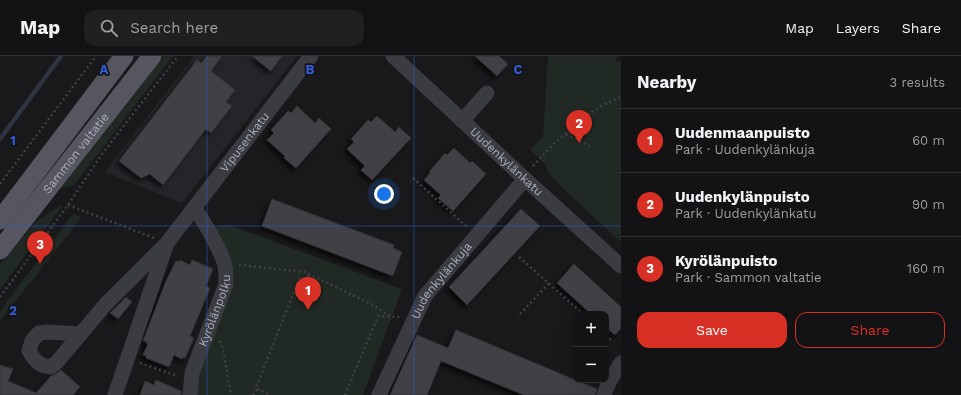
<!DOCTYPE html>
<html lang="en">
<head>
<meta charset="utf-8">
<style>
	:root { --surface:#131214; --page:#202022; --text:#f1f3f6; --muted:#9d9ea0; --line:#323234; --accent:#d93025 }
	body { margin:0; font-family:"Work Sans",sans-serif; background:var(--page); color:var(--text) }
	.controls { position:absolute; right:12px; bottom:12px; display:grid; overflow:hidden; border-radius:8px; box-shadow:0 4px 16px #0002 }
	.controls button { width:36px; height:36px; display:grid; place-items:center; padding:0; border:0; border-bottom:1px solid var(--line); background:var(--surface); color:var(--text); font:20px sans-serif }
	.you { position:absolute; left:384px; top:138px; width:14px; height:14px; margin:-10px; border:3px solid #fff; border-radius:50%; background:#1a73e8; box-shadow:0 0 0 6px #1a73e833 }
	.badge { display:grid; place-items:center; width:26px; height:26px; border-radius:50%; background:var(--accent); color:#fff; font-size:13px; font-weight:700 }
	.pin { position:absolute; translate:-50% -33px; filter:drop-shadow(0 1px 2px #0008) }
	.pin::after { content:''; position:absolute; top:21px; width:14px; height:12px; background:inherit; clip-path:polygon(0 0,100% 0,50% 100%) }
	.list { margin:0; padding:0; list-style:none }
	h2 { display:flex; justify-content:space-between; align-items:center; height:52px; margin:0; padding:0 16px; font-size:17px }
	h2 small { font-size:13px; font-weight:400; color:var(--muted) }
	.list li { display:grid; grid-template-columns:26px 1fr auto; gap:12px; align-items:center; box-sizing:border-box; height:64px; padding:0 16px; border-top:1px solid var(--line) }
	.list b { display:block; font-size:15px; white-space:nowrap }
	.list p { margin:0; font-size:13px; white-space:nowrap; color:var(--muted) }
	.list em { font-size:13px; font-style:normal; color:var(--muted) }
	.actions { display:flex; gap:8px; padding:12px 16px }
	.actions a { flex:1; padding:9px 0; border:1px solid var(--accent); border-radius:12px; text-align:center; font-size:14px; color:var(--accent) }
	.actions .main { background:var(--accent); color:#fff }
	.icon { flex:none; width:22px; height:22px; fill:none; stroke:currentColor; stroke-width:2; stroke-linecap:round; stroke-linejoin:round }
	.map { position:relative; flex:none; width:621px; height:339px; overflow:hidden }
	header { display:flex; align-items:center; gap:24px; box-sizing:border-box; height:56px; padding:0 20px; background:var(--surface); border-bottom:1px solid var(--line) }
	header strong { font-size:19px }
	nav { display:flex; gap:22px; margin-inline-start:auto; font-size:14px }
	.search { width:280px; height:36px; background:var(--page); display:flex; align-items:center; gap:10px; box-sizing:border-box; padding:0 14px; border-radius:12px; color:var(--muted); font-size:15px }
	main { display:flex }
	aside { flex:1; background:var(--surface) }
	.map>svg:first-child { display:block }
	.built { fill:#252428 }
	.green { fill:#202923 }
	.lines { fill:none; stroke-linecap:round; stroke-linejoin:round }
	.stream { stroke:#2e3540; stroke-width:4.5 }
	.building { fill:#404045; stroke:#333237; filter:url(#shadow) }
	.path { stroke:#3f4047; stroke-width:2.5; stroke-dasharray:2 3; stroke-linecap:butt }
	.minor { stroke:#3b3b42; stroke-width:15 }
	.major { stroke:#55565f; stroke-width:19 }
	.grid { fill:none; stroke:#325cd4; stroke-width:1; stroke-opacity:0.55 }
	.labels { text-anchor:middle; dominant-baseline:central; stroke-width:3.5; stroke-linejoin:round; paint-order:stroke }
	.street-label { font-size:12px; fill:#aaadbb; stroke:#141316 }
	.grid-label { font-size:13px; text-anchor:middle; font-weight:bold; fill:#325cd4; stroke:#141316; stroke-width:3.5; stroke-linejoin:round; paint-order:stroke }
</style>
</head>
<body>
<header>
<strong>Map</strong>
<div class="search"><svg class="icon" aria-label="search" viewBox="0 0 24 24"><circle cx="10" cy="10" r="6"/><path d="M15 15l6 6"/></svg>Search here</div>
<nav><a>Map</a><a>Layers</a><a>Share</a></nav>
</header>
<main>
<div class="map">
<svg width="621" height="339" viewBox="0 0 621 339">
	<defs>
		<filter id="shadow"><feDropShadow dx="-3.5" dy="3.5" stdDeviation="2" flood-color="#0009"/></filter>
	</defs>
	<rect width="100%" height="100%" fill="#19181b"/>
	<!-- built -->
	<path class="built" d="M194,0h103l-115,147 -77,-31z"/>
	<!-- green -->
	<g class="green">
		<path d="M164,0h9l-99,129 -14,4z"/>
		<path d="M548,0h69l-1,5 5,1v180l-62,-57 -11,-13 -2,-7 -16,-15 13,-14z"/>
		<path d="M62,148l-3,7 -59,78v-25l37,-43z"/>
		<path d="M73,158l9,3 -82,104v-10z"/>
		<path d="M227,168l175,65 -39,106h-170l1,-17 32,-80 -14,-70z"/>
	</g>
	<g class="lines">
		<!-- stream -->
		<path class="stream" d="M0,83l61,-83"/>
	</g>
	<!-- building -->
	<g class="building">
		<path d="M207,0h15l-11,15 24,19 -9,12 6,4 -21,27 -5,-4 -43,56 -13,-11 -9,4 -22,-17 78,-101 4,3z"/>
		<path d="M252,0h30l-11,15z"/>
		<path d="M475,0h24l9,8 -11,12z"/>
		<path d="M297,50l18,17 4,-5 12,11 -35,39 -12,-10 1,-2 -18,-16 7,-7 -3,-3 17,-19 3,2z"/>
		<path d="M377,60l18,16 4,-5 12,11 -39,42 -11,-10 4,-4 -18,-17 7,-7 -3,-3 17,-19 3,2z"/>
		<path d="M454,92l16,15 2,-2 14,13 -33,37 -15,-13 3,-3 -17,-15 6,-7 -1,-1 16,-19 2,2z"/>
		<path d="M272,143l122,46 -1,3 9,4 -9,24 -131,-50z"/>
		<path d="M521,153l19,17 -73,79 -18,-18z"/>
		<path d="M180,204l10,5 2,-5 21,9 -7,17 4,2 -20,48 4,2 -9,20 -2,-1 -1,2 -8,-4 -5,12 -23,-9v-2l-3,-1 5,-11h-2l1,-2 -4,-1 23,-60 10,-20 3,1z"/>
		<path d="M574,208l47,43v21l-6,7 -9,-7v-14h-15l-34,-31z"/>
		<path d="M126,241l6,5 -14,17 -8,-6z"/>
		<path d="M456,274l141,59 -2,6h-71l-83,-34 -14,34h-37l27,-60 31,13z"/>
		<path d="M0,309l13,4 -5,12 28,12 15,-17 5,-2 5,-4 19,17 -7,8h-73z"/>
		<path d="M156,324l25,11v4h-41l5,-14 9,4z"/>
	</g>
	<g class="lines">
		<!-- path -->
		<g class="path">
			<path d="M566,78l27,14"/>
			<path d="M533,110c23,-25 55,-58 88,-69"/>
			<path d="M413,122l53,48"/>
			<path d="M0,128l96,-128"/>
			<path d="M68,149l86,33"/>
			<path d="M519,201l64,57"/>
			<path d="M239,209l66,7 68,33 17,11"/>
			<path d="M0,241l68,-92 34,-51 76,-98"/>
			<path d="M520,258l29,-31"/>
			<path d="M606,279l5,5"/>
			<path d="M220,285l3,8 8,46"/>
			<path d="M140,307l38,13"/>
			<path d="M257,333l14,6"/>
			<path d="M253,339l4,-6 -1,-2 44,-110 6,4 3,-7"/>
			<path d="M345,339l33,-79 22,1"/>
		</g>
		<!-- minor -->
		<g class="minor">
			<path id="s1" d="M393,0l132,123 96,87"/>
			<path d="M462,65l25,-28"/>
			<path id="s2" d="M81,278l-33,-2 -9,1 -7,8 -3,10c6,10 10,15 22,16l6,-5 48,-57 62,-62 144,-187"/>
			<path d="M115,339l51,-149"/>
			<path id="s3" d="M190,339l2,-22 34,-89c0,-6 0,-12 -1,-18 -4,-16 -21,-45 -31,-58"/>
			<path id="s4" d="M379,339l46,-99 100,-117"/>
			<path d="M604,339l5,-13 12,-19"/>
		</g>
		<!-- major -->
		<g class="major">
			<path d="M0,164l124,-164"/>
			<path id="s5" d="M0,194l152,-194"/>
		</g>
	</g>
	<!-- grid -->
	<path class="grid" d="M207,0v339M414,0v339M0,170h621"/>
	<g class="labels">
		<!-- street labels -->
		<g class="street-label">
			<text stroke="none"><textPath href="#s2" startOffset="389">Vipusenkatu</textPath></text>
			<text stroke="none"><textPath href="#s5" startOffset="123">Sammon valtatie</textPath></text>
			<text stroke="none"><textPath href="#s1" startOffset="155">Uudenkylänkatu</textPath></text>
			<text stroke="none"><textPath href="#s4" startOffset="131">Uudenkylänkuja</textPath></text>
			<text stroke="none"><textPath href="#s3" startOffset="89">Kyrölänpolku</textPath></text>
		</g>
	</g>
	<g class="grid-label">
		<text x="104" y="18">A</text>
		<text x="310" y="18">B</text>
		<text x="518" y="18">C</text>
		<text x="13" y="89">1</text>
		<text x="13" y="259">2</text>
	</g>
</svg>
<div class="controls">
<button>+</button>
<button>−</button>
</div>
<div class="you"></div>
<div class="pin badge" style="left:308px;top:254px">1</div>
<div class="pin badge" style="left:579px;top:87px">2</div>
<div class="pin badge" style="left:40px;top:208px">3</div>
</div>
<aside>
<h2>Nearby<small>3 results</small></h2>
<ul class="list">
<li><span class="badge">1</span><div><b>Uudenmaanpuisto</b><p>Park · Uudenkylänkuja</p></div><em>60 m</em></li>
<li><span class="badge">2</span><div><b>Uudenkylänpuisto</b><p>Park · Uudenkylänkatu</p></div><em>90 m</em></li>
<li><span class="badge">3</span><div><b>Kyrölänpuisto</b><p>Park · Sammon valtatie</p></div><em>160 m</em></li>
</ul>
<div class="actions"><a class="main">Save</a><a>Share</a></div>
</aside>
</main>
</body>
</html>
